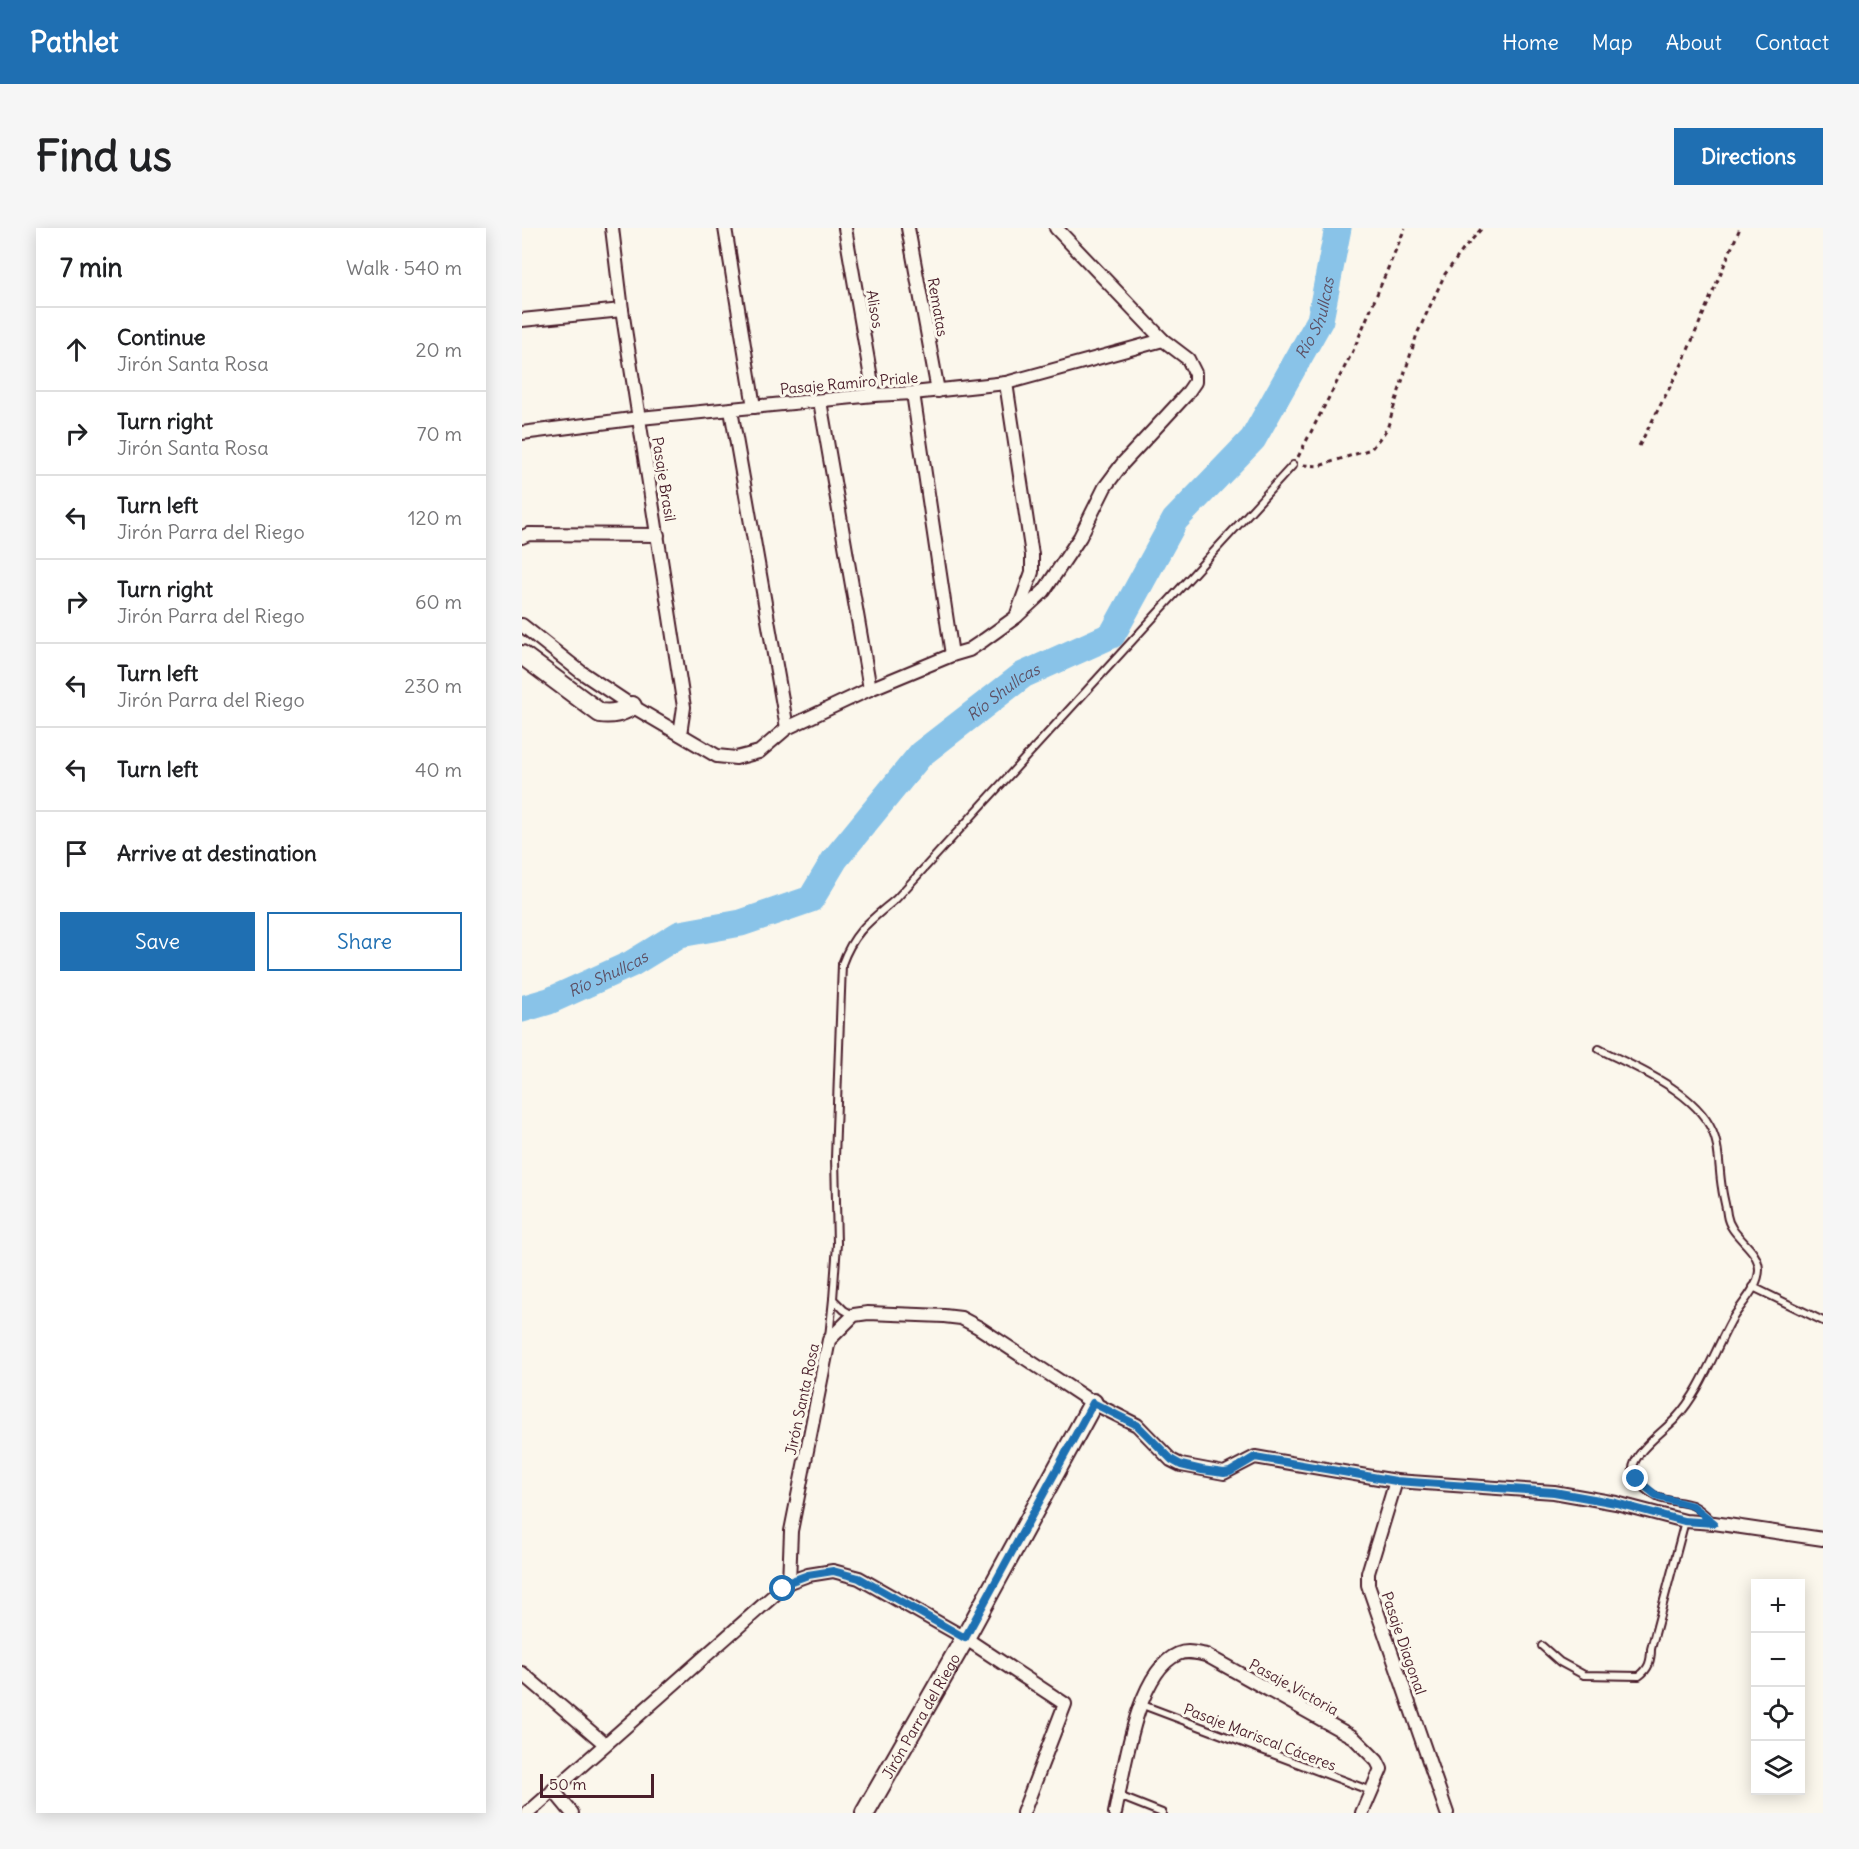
<!DOCTYPE html>
<html lang="en">
<head>
<meta charset="utf-8">
<style>
	:root { --surface:#fff; --page:#f6f6f6; --text:#202124; --muted:#757577; --line:#e0e0e0; --accent:#1f6fb2 }
	body { margin:0; font-family:Delius,sans-serif; background:var(--page); color:var(--text) }
	.controls { position:absolute; right:18px; bottom:18px; display:grid; overflow:hidden; border-radius:0px; box-shadow:0 3px 15px #0003 }
	.controls button { width:54px; height:54px; display:grid; place-items:center; padding:0; border:0; border-bottom:2px solid var(--line); background:var(--surface); color:var(--text); font:30px sans-serif }
	.scale { position:absolute; left:18px; bottom:15px; width:114px; box-sizing:border-box; padding-left:6px; border:3px solid #4a1f2b; border-top:0; font-size:16px; line-height:21px; white-space:nowrap; color:#4a1f2b; -webkit-text-stroke:4px #fbf7ec; paint-order:stroke }
	.stop { position:absolute; width:18px; height:18px; margin:-14px; border:4px solid #1f6fb2; border-radius:50%; background:#fff }
	.stop.end { background:#1f6fb2; border-color:#fff; box-shadow:0 2px 6px #0008 }
	.list { margin:0; padding:0; list-style:none }
	h2 { display:flex; justify-content:space-between; align-items:center; height:78px; margin:0; padding:0 24px; font-size:26px }
	h2 small { font-size:20px; font-weight:400; color:var(--muted) }
	.list li { display:grid; grid-template-columns:39px 1fr auto; gap:18px; align-items:center; box-sizing:border-box; height:84px; padding:0 24px; border-top:2px solid var(--line) }
	.list b { display:block; font-size:22px; white-space:nowrap }
	.list p { margin:0; font-size:20px; white-space:nowrap; color:var(--muted) }
	.list em { font-size:20px; font-style:normal; color:var(--muted) }
	.actions { display:flex; gap:12px; padding:18px 24px }
	.actions a { flex:1; padding:14px 0; border:2px solid var(--accent); border-radius:0px; text-align:center; font-size:21px; color:var(--accent) }
	.actions .main { background:var(--accent); color:#fff }
	.icon { flex:none; width:33px; height:33px; fill:none; stroke:currentColor; stroke-width:2; stroke-linecap:round; stroke-linejoin:round }
	.map { position:relative; flex:none; width:1301px; height:1585px; overflow:hidden; border-radius:0px }
	header { display:flex; align-items:center; gap:36px; box-sizing:border-box; height:84px; padding:0 30px; background:var(--accent); color:#fff }
	header strong { font-size:28px }
	nav { display:flex; gap:33px; margin-inline-start:auto; font-size:21px }
	.intro { display:flex; align-items:center; justify-content:space-between; box-sizing:border-box; height:144px; padding:0 36px }
	h1 { margin:0; font-size:42px }
	.button { padding:15px 27px; border-radius:0px; background:var(--accent); color:#fff; font-size:21px; font-weight:700 }
	main { display:flex; gap:36px; padding:0 36px }
	aside { flex:1; background:var(--surface); border-radius:0px; box-shadow:0 3px 15px #0003 }
	.map>svg:first-child { display:block }
	.lines { fill:none; stroke-linecap:round; stroke-linejoin:round }
	.river { stroke:#89c3e8; stroke-width:27 }
	.lane-casing { stroke:#4a1f2b; stroke-width:10 }
	.street-casing { stroke:#4a1f2b; stroke-width:16 }
	.secondary-casing { stroke:#4a1f2b; stroke-width:22 }
	.path { stroke:#4a1f2b; stroke-width:3; stroke-dasharray:4.5 4.5; stroke-linecap:butt }
	.lane { stroke:#fbf7ec; stroke-width:6 }
	.street { stroke:#fbf7ec; stroke-width:12 }
	.secondary { stroke:#fbf7ec; stroke-width:18 }
	.route { stroke:#1f6fb2; stroke-width:8 }
	.labels { text-anchor:middle; dominant-baseline:central; stroke-width:6; stroke-linejoin:round; paint-order:stroke }
	.street-label { font-size:15px; fill:#4a1f2b; stroke:#fbf7ec }
	.water-label { font-size:16px; font-style:italic; fill:#5d5064; stroke:#fbf7ec }
</style>
</head>
<body>
<header>
<strong>Pathlet</strong>
<nav><a>Home</a><a>Map</a><a>About</a><a>Contact</a></nav>
</header>
<div class="intro"><h1>Find us</h1><a class="button">Directions</a></div>
<main>
<aside>
<h2>7 min<small>Walk · 540 m</small></h2>
<ul class="list">
<li><svg class="icon" aria-label="ahead" viewBox="0 0 24 24"><path d="M12 20V5M6 11l6-6 6 6"/></svg><div><b>Continue</b><p>Jirón Santa Rosa</p></div><em>20 m</em></li>
<li><svg class="icon" aria-label="right" viewBox="0 0 24 24"><path d="M7 20v-9h11M14 6l5 5-5 5"/></svg><div><b>Turn right</b><p>Jirón Santa Rosa</p></div><em>70 m</em></li>
<li><svg class="icon" aria-label="left" viewBox="0 0 24 24"><path d="M17 20v-9H6M10 6l-5 5 5 5"/></svg><div><b>Turn left</b><p>Jirón Parra del Riego</p></div><em>120 m</em></li>
<li><svg class="icon" aria-label="right" viewBox="0 0 24 24"><path d="M7 20v-9h11M14 6l5 5-5 5"/></svg><div><b>Turn right</b><p>Jirón Parra del Riego</p></div><em>60 m</em></li>
<li><svg class="icon" aria-label="left" viewBox="0 0 24 24"><path d="M17 20v-9H6M10 6l-5 5 5 5"/></svg><div><b>Turn left</b><p>Jirón Parra del Riego</p></div><em>230 m</em></li>
<li><svg class="icon" aria-label="left" viewBox="0 0 24 24"><path d="M17 20v-9H6M10 6l-5 5 5 5"/></svg><div><b>Turn left</b></div><em>40 m</em></li>
<li><svg class="icon" aria-label="arrive" viewBox="0 0 24 24"><path d="M6 21V4h12l-3 4 3 4H6"/></svg><div><b>Arrive at destination</b></div></li>
</ul>
<div class="actions"><a class="main">Save</a><a>Share</a></div>
</aside>
<div class="map">
<svg width="1301" height="1585" viewBox="0 0 1301 1585">
	<rect width="100%" height="100%" fill="#fbf7ec"/>
	<filter id="ink" filterUnits="userSpaceOnUse"><feTurbulence type="fractalNoise" baseFrequency=".0167" numOctaves="2"/><feDisplacementMap in="SourceGraphic" scale="12" xChannelSelector="R" yChannelSelector="G"/><feConvolveMatrix kernelMatrix="1 2 1 2 8 2 1 2 1" color-interpolation-filters="sRGB"/></filter>
	<g filter="url(#ink)">
		<g class="lines">
			<!-- river -->
			<path class="river" id="s1" d="M0,781l27,-8 82,-37 49,-30 61,-11 70,-24 24,-40 86,-105 102,-79 89,-40 63,-115 78,-81 67,-119 18,-92"/>
			<defs>
				<g id="lane">
					<path d="M1077,821c39,20 102,44 116,89 5,16 4,34 7,50 1,9 4,18 5,27 3,22 31,32 32,54 0,19 -19,36 -28,52 -18,33 -30,70 -56,98 -11,12 -44,35 -42,52 1,11 15,21 24,26 10,5 24,4 35,8 9,4 15,11 21,17"/>
					<path d="M1231,1059l70,34"/>
					<path d="M331,1087l-9,-5 -11,-11 4,-55 -2,-86 7,-194c12,-33 28,-43 54,-65l397,-434"/>
					<path d="M307,1109l4,-38"/>
					<path d="M1020,1418l18,16 24,13 55,1c10,-7 12,-15 12,-27l34,-128"/>
					<path d="M618,1476l231,87"/>
					<path d="M597,1568l43,17"/>
				</g>
				<g id="street">
					<path d="M90,0l10,82 62,397 -4,27"/>
					<path d="M203,0l29,179"/>
					<path d="M323,0l29,167"/>
					<path d="M386,0l30,163"/>
					<path d="M0,92l100,-10"/>
					<path d="M391,165l39,262"/>
					<path d="M298,173l50,288"/>
					<path d="M209,182l56,318"/>
					<path d="M0,205l118,-15 234,-23 39,-2 93,-10 157,-43"/>
					<path d="M0,309l7,-3 129,1"/>
					<path d="M495,388l27,-25 36,-54 25,-50 18,-24 63,-68 9,-13v-9l-7,-14 -25,-19 -107,-112"/>
					<path d="M0,397l59,47 51,34 85,50 19,2 23,-6 28,-24 83,-39 82,-34 17,-5 15,-10 32,-23 16,-45v-17l-26,-172"/>
					<path d="M874,1253l-28,92v12l79,228"/>
					<path d="M267,1354l2,-51 38,-191 25,-25 14,-2 76,3 17,2 17,9 115,76 44,22 34,35 10,5 43,8 31,-16 141,24 158,11 62,11 69,18 29,2 109,16"/>
					<path d="M0,1445l83,71"/>
					<path d="M31,1562l19,23"/>
					<path d="M6,1585l261,-231 19,-7 25,-4 26,7 106,60 100,66 -42,109"/>
					<path d="M593,1585c9,-41 21,-141 63,-159 9,-4 19,-1 28,1l147,82 24,24 4,8 -19,44"/>
				</g>
				<g id="secondary">
					<path d="M0,427l78,58c13,2 21,-1 32,-7"/>
					<path id="s2" d="M343,1585l100,-175 128,-235"/>
				</g>
			</defs>
			<!-- lane casing -->
			<use href="#lane" class="lane-casing"/>
			<!-- street casing -->
			<use href="#street" class="street-casing"/>
			<!-- secondary casing -->
			<use href="#secondary" class="secondary-casing"/>
			<!-- path -->
			<g class="path">
				<path d="M1117,218l43,-82 58,-136"/>
				<path d="M776,229l55,-106 52,-123"/>
				<path d="M781,237l16,1 52,-17 16,-20 30,-95 28,-60 18,-24 19,-22"/>
			</g>
			<!-- lane -->
			<use href="#lane" class="lane"/>
			<!-- street -->
			<use href="#street" class="street"/>
			<!-- secondary -->
			<use href="#secondary" class="secondary"/>
		</g>
	</g>
	<g class="lines" filter="url(#ink)">
		<!-- route -->
		<path class="route" d="M261,1361l6,-7 19,-7 25,-4 26,7 106,60 128,-235 44,22 35,35 9,5 21,5 22,3 6,-1 25,-15 141,24 158,11 62,11 68,18 30,2 -21,-17 -35,-9 -22,-18"/>
	</g>
	<g class="labels">
		<!-- street labels -->
		<g class="street-label">
			<text transform="translate(416 79) rotate(80)">Rematas</text>
			<text transform="translate(353 81) rotate(80)">Alisos</text>
			<text transform="translate(327 155) rotate(-5)">Pasaje Ramiro Priale</text>
			<text transform="translate(142 251) rotate(81)">Pasaje Brasil</text>
			<text transform="translate(280 1171) rotate(-78)">Jirón Santa Rosa</text>
			<text transform="translate(882 1415) rotate(71)">Pasaje Diagonal</text>
			<text transform="translate(772 1459) rotate(29)">Pasaje Victoria</text>
			<text stroke="none"><textPath href="#s2" startOffset="112">Jirón Parra del Riego</textPath></text>
			<text transform="translate(738 1509) rotate(21)">Pasaje Mariscal Cáceres</text>
		</g>
		<!-- water labels -->
		<g class="water-label">
			<text stroke="none"><textPath href="#s1" startOffset="1101">Río Shullcas</textPath></text>
			<text stroke="none"><textPath href="#s1" startOffset="597">Río Shullcas</textPath></text>
			<text stroke="none"><textPath href="#s1" startOffset="93">Río Shullcas</textPath></text>
		</g>
	</g>
</svg>
<div class="controls">
<button>+</button>
<button>−</button>
<button><svg class="icon" aria-label="locate" viewBox="0 0 24 24"><circle cx="12" cy="12" r="6"/><path d="M12 2v4M12 18v4M2 12h4M18 12h4"/></svg></button>
<button><svg class="icon" aria-label="layers" viewBox="0 0 24 24"><path d="M12 4l9 5-9 5-9-5zM3 14l9 5 9-5"/></svg></button>
</div>
<div class="scale">50 m</div>
<div class="stop" style="left:261px;top:1361px"></div>
<div class="stop end" style="left:1114px;top:1251px"></div>
</div>
</main>
</body>
</html>
